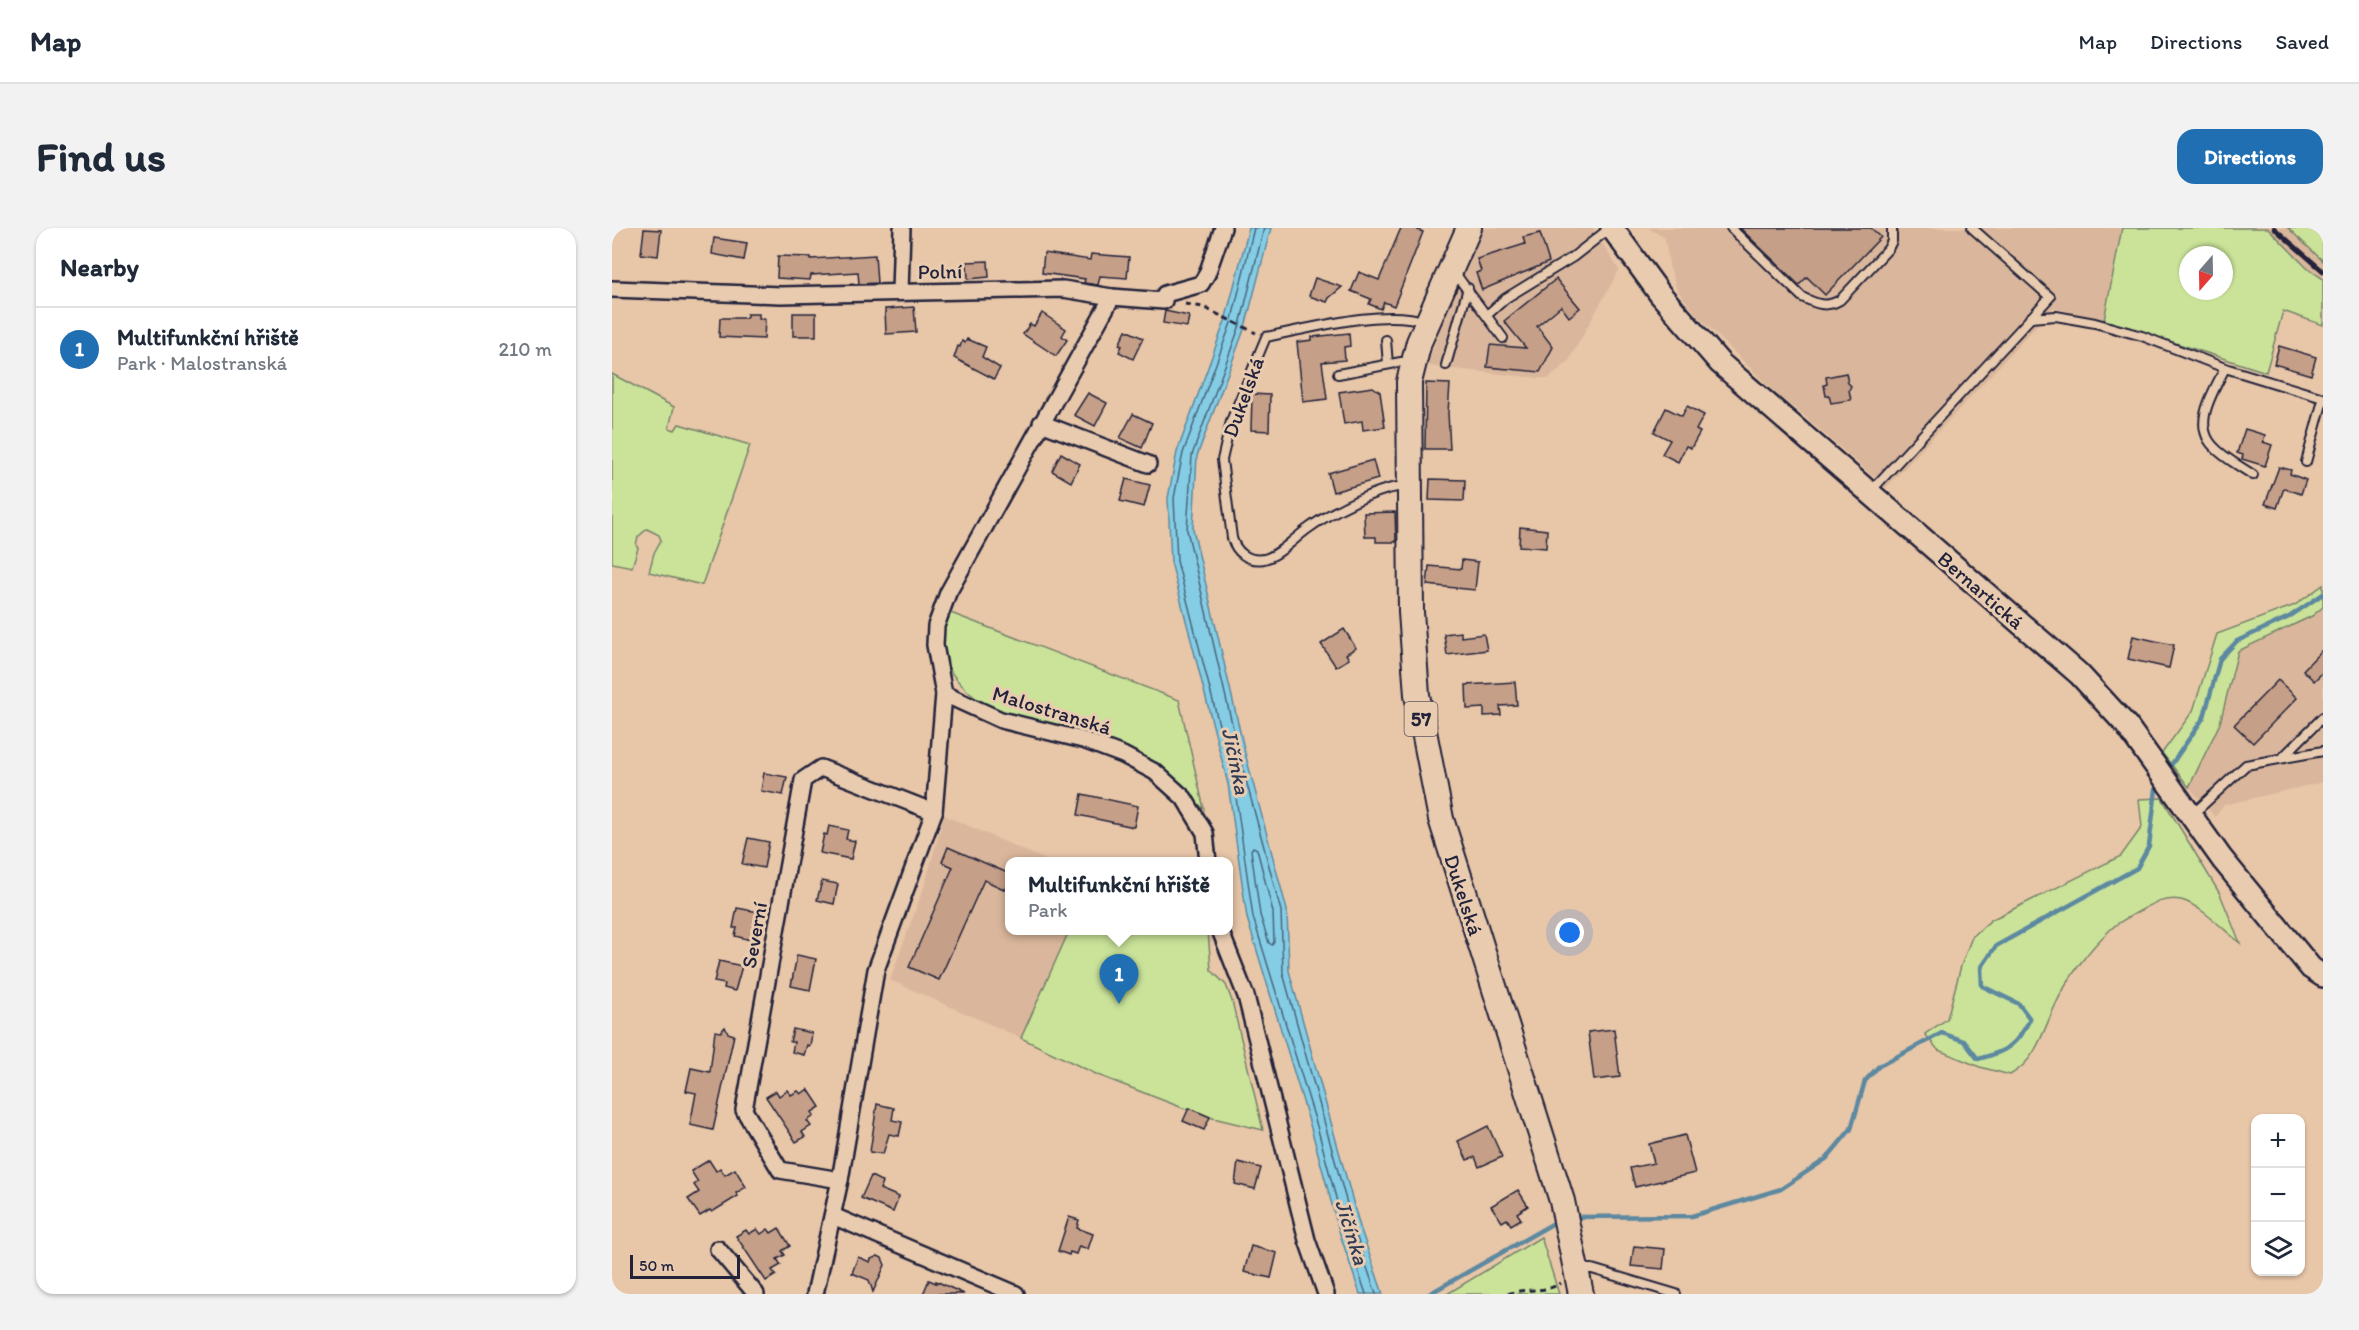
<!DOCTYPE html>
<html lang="en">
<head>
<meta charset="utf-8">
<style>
	:root { --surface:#fff; --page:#f2f2f3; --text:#1f2937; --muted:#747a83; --line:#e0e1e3; --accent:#1f6fb2 }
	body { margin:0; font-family:Itim,sans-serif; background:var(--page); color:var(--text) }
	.controls { position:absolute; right:18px; bottom:18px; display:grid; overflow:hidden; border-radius:12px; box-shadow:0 2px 4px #0004 }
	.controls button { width:54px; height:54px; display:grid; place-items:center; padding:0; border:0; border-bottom:2px solid var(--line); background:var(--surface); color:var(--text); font:30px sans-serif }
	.compass { position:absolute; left:1567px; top:18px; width:54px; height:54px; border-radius:50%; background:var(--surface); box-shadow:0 2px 4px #0004; rotate:200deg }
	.scale { position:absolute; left:18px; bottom:15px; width:110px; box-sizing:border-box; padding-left:6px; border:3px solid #22223b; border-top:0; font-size:16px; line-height:21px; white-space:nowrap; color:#22223b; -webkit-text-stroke:4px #e9ccb0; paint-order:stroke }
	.you { position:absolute; left:958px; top:705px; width:21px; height:21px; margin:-15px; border:4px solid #fff; border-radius:50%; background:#1a73e8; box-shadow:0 0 0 9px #1a73e833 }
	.badge { display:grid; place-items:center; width:39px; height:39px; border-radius:50%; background:var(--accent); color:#fff; font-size:20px; font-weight:700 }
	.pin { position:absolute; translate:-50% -50px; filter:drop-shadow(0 2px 3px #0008) }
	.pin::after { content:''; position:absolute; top:32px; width:21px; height:18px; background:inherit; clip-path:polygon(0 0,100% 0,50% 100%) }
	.popup { position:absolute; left:393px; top:629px; width:228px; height:78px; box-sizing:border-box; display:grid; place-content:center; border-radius:12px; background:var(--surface); filter:drop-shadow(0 2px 4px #0005); font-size:20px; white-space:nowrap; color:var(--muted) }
	.popup b { font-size:22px; color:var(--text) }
	.popup::after { content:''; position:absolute; left:50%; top:100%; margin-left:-12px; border:12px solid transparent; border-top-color:var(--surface) }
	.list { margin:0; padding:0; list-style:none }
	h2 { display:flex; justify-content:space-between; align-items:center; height:78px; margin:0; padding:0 24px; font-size:26px }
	h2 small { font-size:20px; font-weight:400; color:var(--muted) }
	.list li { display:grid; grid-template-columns:39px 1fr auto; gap:18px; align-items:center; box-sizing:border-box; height:84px; padding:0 24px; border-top:2px solid var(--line) }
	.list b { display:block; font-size:22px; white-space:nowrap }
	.list p { margin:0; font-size:20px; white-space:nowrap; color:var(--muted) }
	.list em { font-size:20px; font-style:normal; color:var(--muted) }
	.icon { flex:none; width:33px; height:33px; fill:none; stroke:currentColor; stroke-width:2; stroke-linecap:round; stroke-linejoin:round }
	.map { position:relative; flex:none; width:1711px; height:1066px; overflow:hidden; border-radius:18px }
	header { display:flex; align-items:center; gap:36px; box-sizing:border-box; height:84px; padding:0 30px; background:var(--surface); border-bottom:2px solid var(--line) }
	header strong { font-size:28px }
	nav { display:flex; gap:33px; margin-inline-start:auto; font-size:21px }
	.intro { display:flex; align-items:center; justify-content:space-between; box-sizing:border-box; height:144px; padding:0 36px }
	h1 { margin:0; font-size:42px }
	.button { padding:15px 27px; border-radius:18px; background:var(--accent); color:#fff; font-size:21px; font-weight:700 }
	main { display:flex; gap:36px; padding:0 36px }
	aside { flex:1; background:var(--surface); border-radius:18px; box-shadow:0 2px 4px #0004 }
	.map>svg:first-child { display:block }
	.built { fill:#dab79c }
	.green { fill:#cae399; stroke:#76826a; stroke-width:1.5; fill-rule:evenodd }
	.water { fill:#84cde4; stroke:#5d89a0; stroke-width:1.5 }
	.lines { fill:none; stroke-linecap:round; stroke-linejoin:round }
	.shore { stroke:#49667f; stroke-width:1.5 }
	.stream { stroke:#5d89a0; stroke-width:4.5 }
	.building { fill:#c59f87; stroke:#22223b; stroke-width:1.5 }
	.lane-casing { stroke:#22223b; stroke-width:12 }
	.street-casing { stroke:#22223b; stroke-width:20 }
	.secondary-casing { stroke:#22223b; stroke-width:26 }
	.primary-casing { stroke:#22223b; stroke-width:28 }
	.path { stroke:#22223b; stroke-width:3; stroke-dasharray:6 4.5; stroke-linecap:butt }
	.lane { stroke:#e9ccb0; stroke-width:8 }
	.street { stroke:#e9ccb0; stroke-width:15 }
	.secondary { stroke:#e9ccb0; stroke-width:21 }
	.primary { stroke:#e9ccb0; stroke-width:24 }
	.rail { stroke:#22223b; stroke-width:4.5 }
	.labels { text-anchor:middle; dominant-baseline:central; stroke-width:6; stroke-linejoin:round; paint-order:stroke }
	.shield { fill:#e9ccb0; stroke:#5e555e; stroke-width:1.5 }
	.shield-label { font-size:20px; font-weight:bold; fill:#22223b }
	.street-label { font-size:21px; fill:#22223b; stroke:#e9ccb0 }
	.water-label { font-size:22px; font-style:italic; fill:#313c54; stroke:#e9ccb0 }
</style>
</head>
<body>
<header>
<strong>Map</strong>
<nav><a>Map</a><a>Directions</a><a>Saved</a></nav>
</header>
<div class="intro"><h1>Find us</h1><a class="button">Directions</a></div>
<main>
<aside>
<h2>Nearby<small></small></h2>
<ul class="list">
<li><span class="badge">1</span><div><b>Multifunkční hřiště</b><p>Park · Malostranská</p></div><em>210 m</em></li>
</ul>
</aside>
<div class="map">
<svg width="1711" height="1066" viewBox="0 0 1711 1066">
	<rect width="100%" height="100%" fill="#e8c6a8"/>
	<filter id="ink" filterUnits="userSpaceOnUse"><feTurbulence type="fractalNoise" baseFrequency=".0167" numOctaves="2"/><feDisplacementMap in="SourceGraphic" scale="12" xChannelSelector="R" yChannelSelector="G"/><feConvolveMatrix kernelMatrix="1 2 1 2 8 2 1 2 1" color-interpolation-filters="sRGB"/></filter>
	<g filter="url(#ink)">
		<!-- built -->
		<g class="built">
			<path d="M869,0h112l26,42 -51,92 -20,17 -121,-13 32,-90z"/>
			<path d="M1036,0h473l-17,92 -51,-12 -167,180 -91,-80 -13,-8 -86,-86 -19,-24 -8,-25 -4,-27z"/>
			<path d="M1656,0h20l35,33v18l-16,-11z"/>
			<path d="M1711,379v175l-99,23 -9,12 -26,-30 31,-64 18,-72 74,-35z"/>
			<path d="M332,587l104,46 -38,1v68l59,1 -48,107 -131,-58 35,-96z"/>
		</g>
		<!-- green -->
		<g class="green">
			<path d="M1510,0h146l39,40 16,11v46l-40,-14 -17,61 -162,-52zM1576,27h36v36h-36z"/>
			<path d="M1676,0h27l8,5v28z"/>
			<path d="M0,146l62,33 -5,21 6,2 4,-6 71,21 -48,140 -53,-13 5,-19 7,-13 -2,-5 -12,-6 -9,8 -2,8 2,3 -6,19 -20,-4z"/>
			<path d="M1711,357v22l-11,9 -74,35 -18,72 -31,64 -27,-34 31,-42 24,-77 78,-29z"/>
			<path d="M336,384l231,88 25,109 -47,-41 -171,-62c-33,-24 -57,-52 -38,-94z"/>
			<path d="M1550,570l58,96 20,49c-15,-12 -41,-39 -59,-43 -16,-3 -30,4 -43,12 -9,5 -20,10 -27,17 -23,21 -44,50 -57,79 -11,24 -19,54 -44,67l-30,-8 -42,-17 -13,-16 22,-15 14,-53 11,-29 19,-17 130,-64 21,-29 -3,-28z"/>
			<path d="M457,703h139l3,39 15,15 6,16 31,129 -54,-13 -20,-9 -1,2 -90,-35 -77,-37z"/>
			<path d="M929,1009l18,57h-112z"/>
		</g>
		<!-- water -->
		<path class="water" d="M637,0h22l-26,99 -48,129 -4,73 52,224 42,157 2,61 71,256 23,67h-23l-20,-60 -29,-106 -64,-210 -19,-134 -57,-222 -3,-64 9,-46 48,-131z"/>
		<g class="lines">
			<!-- shore -->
			<g class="shore">
				<path d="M642,0l-23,95 -48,130 -9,45 3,63 57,222 19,134 64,209 28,106 21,62"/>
				<path d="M652,0l-24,97 -48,130 -5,75 52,224 42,157 2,62 71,256 22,65"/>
				<path d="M641,619l4,2 16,63 1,30 -2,3 -3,-2 -9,-28 -9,-65z"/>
			</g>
			<!-- stream -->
			<g class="stream">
				<path d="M1555,543l37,-54 16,-58 17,-18 52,-24 34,-23"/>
				<path d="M960,989l120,-1 89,-27 45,-30 25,-30 14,-48 14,-15 63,-33 22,8 14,18c28,-7 39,-14 52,-40l-11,-15 -37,-18 -1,-18 15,-22 141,-78 12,-22 8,-65"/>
				<path d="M817,1066l130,-74"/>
			</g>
		</g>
		<!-- building -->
		<g class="building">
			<path d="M789,0h18l-1,2 5,2 -29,74 -10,-4 -3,7 -12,-5 2,-5 -20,-8 8,-19 20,8z"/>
			<path d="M1128,0h131l10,9 -56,58 -18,-18 -8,8z"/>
			<path d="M32,1l17,1 -3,26 -17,-2z"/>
			<path d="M928,5l9,29 -67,28 -6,-17 5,-2 -4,-12 48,-15 -2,-7z"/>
			<path d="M102,10l33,5 -3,17 -32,-6z"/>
			<path d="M432,25l46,7 1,-6 38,3 -2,21 -27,-2 -2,9 -14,-2 1,-4 -43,-6z"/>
			<path d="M263,27l2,28 -18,1 -1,-12 -47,3 -1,5 -33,-2 1,-22 33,1v2z"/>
			<path d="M376,33l1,16 -21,2 -1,-17z"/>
			<path d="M703,50l27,9 -13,11 -2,4 -18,-6z"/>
			<path d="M944,51l24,29 -11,9 -8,-11 -24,20 16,21 -13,25 -53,-5 3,-22 36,3 -22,-27z"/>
			<path d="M302,79l2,25 -30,2 -1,-25z"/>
			<path d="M553,83l24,5 -2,11 -24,-4z"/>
			<rect x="181" y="85" width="23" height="23"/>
			<path d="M430,85l24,16 -4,7 5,4 -11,16 -33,-22 7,-10 4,2z"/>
			<path d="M135,86h12v5h6l-1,20 -45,-2 1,-19h27z"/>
			<path d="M514,102l17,8 -10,21 -14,-7 3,-6 -3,-1z"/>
			<path d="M737,105l1,13 -6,1 1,13 -23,2 5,37 -24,3 -6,-60 15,-2v-3z"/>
			<path d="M355,111l19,8 -4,10 18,11 -6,11 -40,-21 4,-12 2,1 2,-6 3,2z"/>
			<path d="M1667,118l37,11 -5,18 -37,-11z"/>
			<path d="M1234,145l2,10 3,3 -2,4 2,10 -20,3 -2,-7h-3l-2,-11 3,-1 -1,-7z"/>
			<path d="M814,155l24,1 -2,29 2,36h-25z"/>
			<path d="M761,159l7,5 5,35 -22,3 -1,-9 -18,3 -5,-32z"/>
			<path d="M476,165l19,10 -12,23 -21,-11z"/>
			<path d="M640,166l18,1 -1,36 -18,-1z"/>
			<path d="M1075,178l17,9 -8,15 4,2 -9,16 -5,-2 -8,16 -16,-8 8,-14 -16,-8 12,-24 16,8z"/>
			<path d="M521,186l19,9 -10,25 -22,-10z"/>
			<path d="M1633,201l20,6 -2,7 9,3 -7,21 -23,-7 1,-4 -6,-2z"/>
			<path d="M449,225l19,11 -9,18 -19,-11z"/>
			<path d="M761,232l5,19 -45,13 -5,-19z"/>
			<path d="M1667,239l12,3 -1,4 16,6 -5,14 -17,-6 -7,20 -12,-4z"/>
			<path d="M514,251l24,6 -6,22 -24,-6z"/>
			<path d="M818,251l35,1 -1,21 -35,-1z"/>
			<path d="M783,284l1,30h-20v-5h-11l-1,-24z"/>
			<path d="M908,299l27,3 -1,18 -27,-2z"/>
			<path d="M850,332l16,2 -3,28 -48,-5 2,-19 32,3z"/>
			<path d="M732,401l12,19 -10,6 3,5 -13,8 -15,-23z"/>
			<path d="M849,404v5l23,-3 3,16 -40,5 -3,-21z"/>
			<path d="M1521,408l41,9 -5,23 -41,-9z"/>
			<path d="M1711,421v23l-9,9 -11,-11z"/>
			<path d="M1666,452l19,18 -44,45 -19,-18z"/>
			<path d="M903,454l2,23 -17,1 1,9 -17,1v-8l-17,1 -1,-24z"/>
			<path d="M152,545l23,4 -4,18 -22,-4z"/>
			<path d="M470,566l56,12 -4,21 -56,-12z"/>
			<path d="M217,598l19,4 -2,9 9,2 -4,18 -31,-6 4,-19 3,1z"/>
			<path d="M136,610l21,4 -5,26 -22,-4z"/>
			<path d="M336,619l62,27v7l-4,9 -22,-10 -45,100 -30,-13 44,-100 -11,-5z"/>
			<path d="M210,653l16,3 -4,20 -17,-4z"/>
			<path d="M125,680l22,4 -8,28 -16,-4 2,-8h-4z"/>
			<path d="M185,727l19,4 -6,31 -19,-4z"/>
			<path d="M107,733l23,5 -7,25 -11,-3 1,-4 -11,-2z"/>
			<path d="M113,799l3,6 6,2 -21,95 -23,-5 6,-32 -10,-2 5,-23 19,4 5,-41 6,1z"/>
			<path d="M181,801l19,4 -2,13 -3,-1 -3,10 -12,-3 2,-10h-4z"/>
			<path d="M1002,801l6,48 -26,3 -6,-48z"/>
			<path d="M196,861l12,18 -8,5 2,4 -7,5 4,5 -9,6 3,5 -9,5 -30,-45 10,-6 3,5 8,-6 4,5 7,-4 3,3z"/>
			<path d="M265,876l17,4 -2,12 10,2 -3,14 -10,-2 -6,20 -13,-2z"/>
			<path d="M577,880l21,9 -6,13 -21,-9z"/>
			<path d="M876,898l14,31 -23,10 -4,-10 -8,3 -9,-19z"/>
			<path d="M1073,907l10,38 -60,14 -5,-19 24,-5 -5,-19z"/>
			<path d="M97,932l7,11 4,-3 5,7 10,-6 11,18 -10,6 2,3 -26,16 -2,-2 -10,6 -12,-17 11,-7 -5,-7 4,-3 -7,-11z"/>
			<path d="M626,934l23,6 -6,21 -20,-5z"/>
			<path d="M259,948l12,6 -3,7 19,8 -6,15 -32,-14z"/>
			<path d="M906,962l10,16 -11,7 4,6 -10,6 -4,-6 -5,3 -11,-16z"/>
			<path d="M457,989l10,3 -2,8 16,6 -5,15 -9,-3 -3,8 -6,-2 -1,3 -11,-4z"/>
			<path d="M167,1000l11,18 -8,5 3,4 -8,4 4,6 -9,5 4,5 -10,6 -30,-45 10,-6 3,4 8,-5 4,5 7,-5 3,4z"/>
			<path d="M639,1018l26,7 -6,25 -27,-6z"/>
			<path d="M1022,1018l31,3 -2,20 -32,-3z"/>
			<path d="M266,1028l4,2 3,7 -12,27 -4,-12 -17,-7 6,-16 12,5 1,-3z"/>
			<path d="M317,1052l7,3v-2l28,13h-41z"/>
		</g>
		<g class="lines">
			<defs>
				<g id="lane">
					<path d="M1119,0l71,69c14,7 24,11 38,3l48,-51 4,-8v-13"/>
					<path d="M842,44l49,66"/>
					<path d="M875,87l19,-17 67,-41 37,-29"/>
					<path d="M1418,90l26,-2 39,7 47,13 83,32 98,30"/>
					<path d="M774,112l2,24"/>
					<path d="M834,137l22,-77"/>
					<path d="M1613,140c-11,23 -34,56 -11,79 10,11 26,19 39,28"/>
					<path d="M726,146l63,-12h11"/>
					<path d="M1694,234l17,-62"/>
					<path d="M796,258c-29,0 -79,27 -102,44 -12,9 -28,26 -42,29 -16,3 -28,-7 -32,-21l-10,-78 9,-39 35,-84c42,-8 120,-30 160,-15"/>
					<path d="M1258,264l180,-195 -78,-69"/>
					<path d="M1670,530l41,-41"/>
					<path d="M1581,586l53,-49 77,-14"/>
					<path d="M967,1041h13l84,25"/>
				</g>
				<g id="street">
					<path d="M0,61l169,6 282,-6 49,8 52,4 1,-7 36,-10 6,-10 16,-46"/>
					<path d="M288,64l2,-64"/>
					<path d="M429,195l107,41"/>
					<path d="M332,466l57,26 82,20 40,15 32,17 29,26 21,35 3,29"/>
					<path d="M608,702l26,66 61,244 19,54"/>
					<path d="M228,952l-60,-10 -36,-60 59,-330 18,-12 113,44"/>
					<path d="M221,988l183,78"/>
					<path d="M106,1021l38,45"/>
					<path d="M203,1066l25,-114 36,-210 58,-158 10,-118 -9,-49 1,-19 12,-33 164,-296"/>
				</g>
				<path id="secondary" d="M1000,0l48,66 60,69 359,311 48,52 95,133 89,109 12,8"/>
				<path id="primary" d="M857,0l-50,114 -10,40 2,230 6,83 24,124 121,382 19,93"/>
			</defs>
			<!-- lane casing -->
			<use href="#lane" class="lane-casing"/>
			<!-- street casing -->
			<use href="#street" class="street-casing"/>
			<!-- secondary casing -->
			<use href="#secondary" class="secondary-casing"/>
			<!-- primary casing -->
			<use href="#primary" class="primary-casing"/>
			<!-- path -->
			<g class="path">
				<path d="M573,76l18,3 53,26"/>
				<path d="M896,1066c17,-7 37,0 53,-11"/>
			</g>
			<!-- lane -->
			<use href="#lane" class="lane"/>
			<!-- street -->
			<use href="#street" class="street"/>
			<!-- secondary -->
			<use href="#secondary" class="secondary"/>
			<!-- primary -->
			<use href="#primary" class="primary"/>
			<!-- rail -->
			<path class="rail" d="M1662,0l49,43"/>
		</g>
	</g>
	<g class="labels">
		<!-- shield labels -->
		<rect class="shield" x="792.5" y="474" width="33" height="34" rx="4.5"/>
		<g class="shield-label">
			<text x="809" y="491">57</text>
		</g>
		<!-- street labels -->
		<g class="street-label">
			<text transform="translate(328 43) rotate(-1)">Polní</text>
			<text transform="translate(631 169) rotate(-70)">Dukelská</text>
			<text transform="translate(1369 362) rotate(41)">Bernartická</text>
			<text transform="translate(440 482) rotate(17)">Malostranská</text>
			<text transform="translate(852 667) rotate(72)">Dukelská</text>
			<text transform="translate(142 707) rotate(-80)">Severní</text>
		</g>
		<!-- water labels -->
		<g class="water-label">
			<text transform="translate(624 533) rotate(78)">Jičínka</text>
			<text transform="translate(740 1004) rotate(73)">Jičínka</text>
		</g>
	</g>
</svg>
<div class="controls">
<button>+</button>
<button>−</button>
<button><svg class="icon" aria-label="layers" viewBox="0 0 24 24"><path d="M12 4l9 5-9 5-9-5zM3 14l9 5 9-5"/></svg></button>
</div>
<svg class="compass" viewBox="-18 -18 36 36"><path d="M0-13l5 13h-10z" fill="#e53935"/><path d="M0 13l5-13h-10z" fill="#747a83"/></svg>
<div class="scale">50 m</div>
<div class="you"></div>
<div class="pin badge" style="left:507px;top:776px">1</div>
<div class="popup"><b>Multifunkční hřiště</b>Park</div>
</div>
</main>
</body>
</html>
